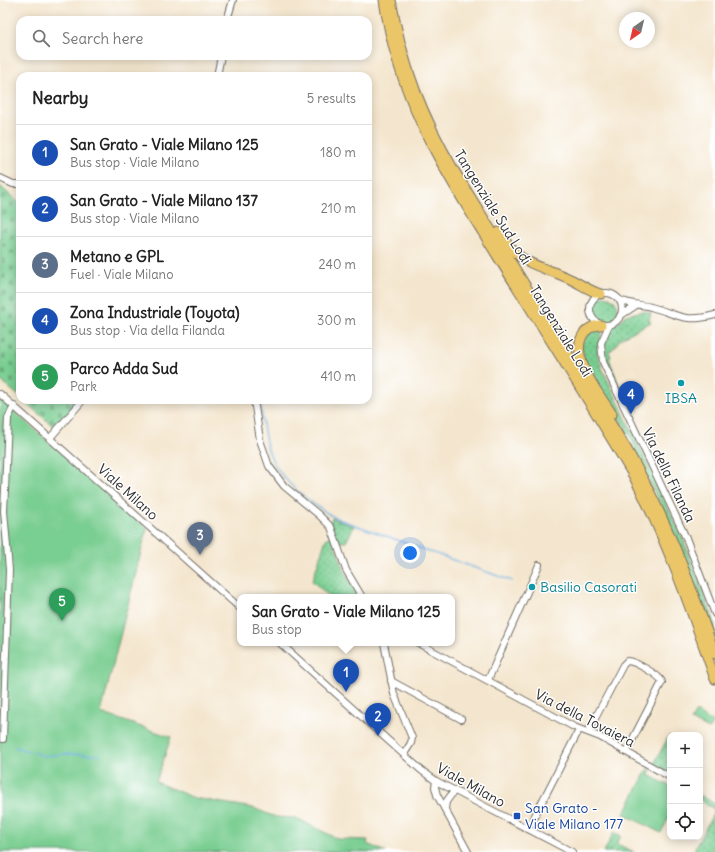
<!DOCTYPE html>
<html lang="en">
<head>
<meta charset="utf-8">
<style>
	:root { --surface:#fff; --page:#f2f2f2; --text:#222; --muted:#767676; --line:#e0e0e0; --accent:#d1495b }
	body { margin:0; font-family:Delius,sans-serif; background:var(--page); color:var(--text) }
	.controls { position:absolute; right:12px; bottom:12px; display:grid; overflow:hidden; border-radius:8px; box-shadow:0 2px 10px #0003 }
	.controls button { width:36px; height:36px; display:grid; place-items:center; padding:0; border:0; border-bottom:1px solid var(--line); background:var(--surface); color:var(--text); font:20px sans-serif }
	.compass { position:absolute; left:619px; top:12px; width:36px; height:36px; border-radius:50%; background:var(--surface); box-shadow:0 2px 10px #0003; rotate:214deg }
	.you { position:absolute; left:410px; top:553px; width:14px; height:14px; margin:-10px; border:3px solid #fff; border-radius:50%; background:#1a73e8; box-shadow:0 0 0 6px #1a73e833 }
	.badge { display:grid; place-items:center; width:26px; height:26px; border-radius:50%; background:var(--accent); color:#fff; font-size:13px; font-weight:700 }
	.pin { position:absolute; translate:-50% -33px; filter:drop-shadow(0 1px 2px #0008) }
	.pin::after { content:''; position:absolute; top:21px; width:14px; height:12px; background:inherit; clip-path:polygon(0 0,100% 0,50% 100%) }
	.popup { position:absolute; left:237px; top:594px; width:218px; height:52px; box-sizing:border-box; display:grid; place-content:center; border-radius:8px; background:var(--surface); filter:drop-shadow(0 1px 3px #0005); font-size:13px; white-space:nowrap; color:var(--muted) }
	.popup b { font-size:15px; color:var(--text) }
	.popup::after { content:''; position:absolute; left:50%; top:100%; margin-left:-8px; border:8px solid transparent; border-top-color:var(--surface) }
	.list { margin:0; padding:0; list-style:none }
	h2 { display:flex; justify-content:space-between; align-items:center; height:52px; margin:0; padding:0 16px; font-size:17px }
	h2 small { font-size:13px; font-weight:400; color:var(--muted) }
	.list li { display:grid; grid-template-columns:26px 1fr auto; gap:12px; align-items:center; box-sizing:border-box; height:56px; padding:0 16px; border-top:1px solid var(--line) }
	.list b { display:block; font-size:15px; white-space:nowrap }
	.list p { margin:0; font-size:13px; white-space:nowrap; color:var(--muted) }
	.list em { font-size:13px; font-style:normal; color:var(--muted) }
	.icon { flex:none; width:22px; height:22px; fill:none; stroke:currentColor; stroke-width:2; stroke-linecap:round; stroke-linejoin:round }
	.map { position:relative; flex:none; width:715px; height:852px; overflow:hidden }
	.search { position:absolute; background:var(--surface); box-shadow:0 2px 10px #0003; left:16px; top:16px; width:356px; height:44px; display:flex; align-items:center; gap:10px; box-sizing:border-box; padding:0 14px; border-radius:12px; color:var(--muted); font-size:15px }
	.panel { position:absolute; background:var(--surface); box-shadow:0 2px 10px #0003; left:16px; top:72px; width:356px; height:332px; border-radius:12px }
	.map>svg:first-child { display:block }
	.grass { fill:url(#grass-dots); stroke:#527c5e }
	.cemetery { fill:url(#cemetery-stones); stroke:#527c5e }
	.park { fill:#79ce91; stroke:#527c5e }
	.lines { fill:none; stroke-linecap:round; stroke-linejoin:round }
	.stream { stroke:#6aaedf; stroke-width:1.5 }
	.minor-casing { stroke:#716c64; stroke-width:8 }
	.highway-casing { stroke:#716c64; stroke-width:11 }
	.minor { stroke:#fff; stroke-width:6 }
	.highway { stroke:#ebc669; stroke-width:9 }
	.culture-dot { fill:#0f9aa8; stroke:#fff; stroke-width:1.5 }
	.transit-dot { fill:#1a4fb4; stroke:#fff; stroke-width:1.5 }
	.labels { text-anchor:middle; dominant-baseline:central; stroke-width:3; stroke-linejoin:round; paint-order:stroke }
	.street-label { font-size:14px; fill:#2b2b2b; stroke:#fff }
	.culture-label { font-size:14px; fill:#0d838f; stroke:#fff }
	.transit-label { font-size:14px; fill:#164399; stroke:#fff; text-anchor:start }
</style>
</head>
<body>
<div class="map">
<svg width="715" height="852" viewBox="0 0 715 852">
	<defs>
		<pattern id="grass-dots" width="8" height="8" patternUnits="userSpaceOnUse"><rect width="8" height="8" fill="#79ce91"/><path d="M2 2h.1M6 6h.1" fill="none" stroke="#63a777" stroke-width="1.8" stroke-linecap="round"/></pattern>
		<pattern id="cemetery-stones" width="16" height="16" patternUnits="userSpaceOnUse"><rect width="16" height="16" fill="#79ce91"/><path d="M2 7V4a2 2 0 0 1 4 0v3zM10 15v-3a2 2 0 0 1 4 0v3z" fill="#63a777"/></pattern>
	</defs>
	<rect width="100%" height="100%" fill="#fff"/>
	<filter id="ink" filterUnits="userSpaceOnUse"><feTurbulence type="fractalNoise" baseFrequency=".025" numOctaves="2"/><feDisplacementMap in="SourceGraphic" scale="8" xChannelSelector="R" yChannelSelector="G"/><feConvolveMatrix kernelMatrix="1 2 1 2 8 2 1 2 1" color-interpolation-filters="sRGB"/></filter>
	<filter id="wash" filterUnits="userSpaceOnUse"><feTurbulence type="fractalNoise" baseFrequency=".012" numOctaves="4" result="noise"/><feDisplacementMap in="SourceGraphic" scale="16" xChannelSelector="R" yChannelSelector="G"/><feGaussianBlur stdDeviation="0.9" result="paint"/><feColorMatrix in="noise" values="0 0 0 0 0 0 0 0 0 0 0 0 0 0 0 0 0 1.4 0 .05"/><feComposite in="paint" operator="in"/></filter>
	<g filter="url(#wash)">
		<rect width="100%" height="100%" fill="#f4e6ce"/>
		<!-- grass -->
		<g class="grass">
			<circle cx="604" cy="310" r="14"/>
			<path d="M643,311l8,2 -2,7 2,2 -30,16 -8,11 -4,2 2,6 -2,1 10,28h4l-5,3c-8,-17 -23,-41 -8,-59 5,-5 11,-8 16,-15z"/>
			<path d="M596,329l6,2 -5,20 5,17 81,171 32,84v17l-37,-99 -34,-70 -12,-31 -48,-81 -2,-15 9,-14z"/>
			<path d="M332,518l22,8 -8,16h-7l-9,-20z"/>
			<path d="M331,535l17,44 10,18h-28l-18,-16 14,-42z"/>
			<path d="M669,736h1v37l-16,-9z"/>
			<path d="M700,795l15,9v48h-22l22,-42 -15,-10z"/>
			<path d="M614,832l7,4 -4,8 17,8h-30z"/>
		</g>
		<!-- cemetery -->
		<g class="cemetery">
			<path d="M0,186l20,18v193l-20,-17z"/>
			<path d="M23,400h56l-23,26h-3z"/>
		</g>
		<!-- park -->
		<g class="park">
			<path d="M0,399l147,129 -46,185 70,24 -15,45 38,16 59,10 23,9 20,1 42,21 30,1 -1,4 19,8h-386z"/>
			<path d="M696,712l17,10 -4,7 -18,-9z"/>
			<path d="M648,768l3,2 -3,5 22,11v29l-9,18 -37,-19z"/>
		</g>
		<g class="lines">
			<!-- stream -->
			<g class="stream">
				<path d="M260,400c6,50 6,66 47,99 11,8 22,17 34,21l171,61"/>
				<path d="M15,747l29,9 22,-2 34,1"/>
			</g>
		</g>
	</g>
	<g filter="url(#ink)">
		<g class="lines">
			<defs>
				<g id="minor">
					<path d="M227,20l6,-20"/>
					<path d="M217,76l4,-20"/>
					<path d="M0,178l13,6h7"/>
					<circle cx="606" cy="309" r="16"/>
					<path d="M618,299c11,6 21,5 33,8 29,8 32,16 64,8"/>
					<path d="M620,316l15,-10"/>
					<path d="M609,325l-8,18 2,19 83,176 29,76"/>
					<path d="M0,394l240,214"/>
					<path d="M254,400l6,40 9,26 15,20 35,29 12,12 15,43 16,27"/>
					<path d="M50,438l33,-38"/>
					<path d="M280,643l141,127 15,11 136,71"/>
					<path d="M384,643l10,51 18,44 -1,5 -7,11"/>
					<path d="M418,643l156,84 26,10 70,40"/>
					<path d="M488,680l51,-115"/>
					<path d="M391,681l70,38"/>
					<path d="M588,732l35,-67 4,-4c7,0 33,14 35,21l-36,70"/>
					<path d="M3,739l6,-169 -5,-59 1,-21 3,-72 6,-12"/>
					<path d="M436,781l-1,6 2,8 31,57"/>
					<path d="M445,809l1,-7 8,-11"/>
					<path d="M528,829l51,-99"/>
				</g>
				<g id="highway">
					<path d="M384,0c15,103 61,171 114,257 45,72 92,144 135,218 34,66 58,134 82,204"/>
					<path d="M391,0c11,64 31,116 64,172l171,276c38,65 64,134 89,206"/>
					<path d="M499,232c23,36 37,31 71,47 11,5 19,12 31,15"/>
					<path d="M601,325c-6,0 -11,2 -16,7 -19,22 15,63 27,82"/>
				</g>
			</defs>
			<!-- minor casing -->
			<use href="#minor" class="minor-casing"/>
			<!-- highway casing -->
			<use href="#highway" class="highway-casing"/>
			<!-- minor -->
			<use href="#minor" class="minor"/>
			<!-- highway -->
			<use href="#highway" class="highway"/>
		</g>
	</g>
	<!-- markers -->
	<g class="culture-dot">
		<circle cx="681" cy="383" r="4"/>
		<circle cx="532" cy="587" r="4"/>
	</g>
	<rect class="transit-dot" x="513" y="812" width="8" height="8" rx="2"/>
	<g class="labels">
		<!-- street labels -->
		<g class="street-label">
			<text transform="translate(493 207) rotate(58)">Tangenziale Sud Lodi</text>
			<text transform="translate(561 331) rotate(58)">Tangenziale Lodi</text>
			<text transform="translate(669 475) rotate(64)">Via della Filanda</text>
			<text transform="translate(128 492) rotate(42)">Viale Milano</text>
			<text transform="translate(585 718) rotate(27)">Via della Tovaiera</text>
			<text transform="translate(471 785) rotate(29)">Viale Milano</text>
		</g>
		<!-- culture labels -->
		<g class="culture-label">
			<text x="681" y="398">IBSA</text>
			<text x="540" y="587" text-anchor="start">Basilio Casorati</text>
		</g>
		<!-- transit labels -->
		<g class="transit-label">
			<text x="525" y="808">San Grato -<tspan x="525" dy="16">Viale Milano 177</tspan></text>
		</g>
	</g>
</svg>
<div class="controls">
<button>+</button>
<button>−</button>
<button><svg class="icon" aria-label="locate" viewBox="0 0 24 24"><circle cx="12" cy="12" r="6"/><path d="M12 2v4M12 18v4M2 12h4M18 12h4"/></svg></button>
</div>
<svg class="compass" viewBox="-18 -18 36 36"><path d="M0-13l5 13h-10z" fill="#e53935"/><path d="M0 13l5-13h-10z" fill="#767676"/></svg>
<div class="you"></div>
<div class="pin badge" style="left:346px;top:692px;background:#1a4fb4">1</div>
<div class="popup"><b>San Grato - Viale Milano 125</b>Bus stop</div>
<div class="pin badge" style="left:378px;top:736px;background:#1a4fb4">2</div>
<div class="pin badge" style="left:200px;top:555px;background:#5c6f8a">3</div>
<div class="pin badge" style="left:631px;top:414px;background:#1a4fb4">4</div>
<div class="pin badge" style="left:62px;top:621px;background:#2e9e5b">5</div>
<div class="search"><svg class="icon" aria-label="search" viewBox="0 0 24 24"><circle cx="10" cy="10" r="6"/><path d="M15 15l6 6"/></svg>Search here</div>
<section class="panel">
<h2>Nearby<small>5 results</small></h2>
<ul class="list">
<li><span class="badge" style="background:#1a4fb4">1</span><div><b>San Grato - Viale Milano 125</b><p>Bus stop · Viale Milano</p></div><em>180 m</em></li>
<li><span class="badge" style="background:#1a4fb4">2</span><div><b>San Grato - Viale Milano 137</b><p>Bus stop · Viale Milano</p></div><em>210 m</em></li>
<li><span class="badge" style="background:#5c6f8a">3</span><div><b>Metano e GPL</b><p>Fuel · Viale Milano</p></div><em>240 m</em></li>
<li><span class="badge" style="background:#1a4fb4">4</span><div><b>Zona Industriale (Toyota)</b><p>Bus stop · Via della Filanda</p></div><em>300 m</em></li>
<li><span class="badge" style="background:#2e9e5b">5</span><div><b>Parco Adda Sud</b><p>Park</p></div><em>410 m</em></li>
</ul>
</section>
</div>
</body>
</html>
